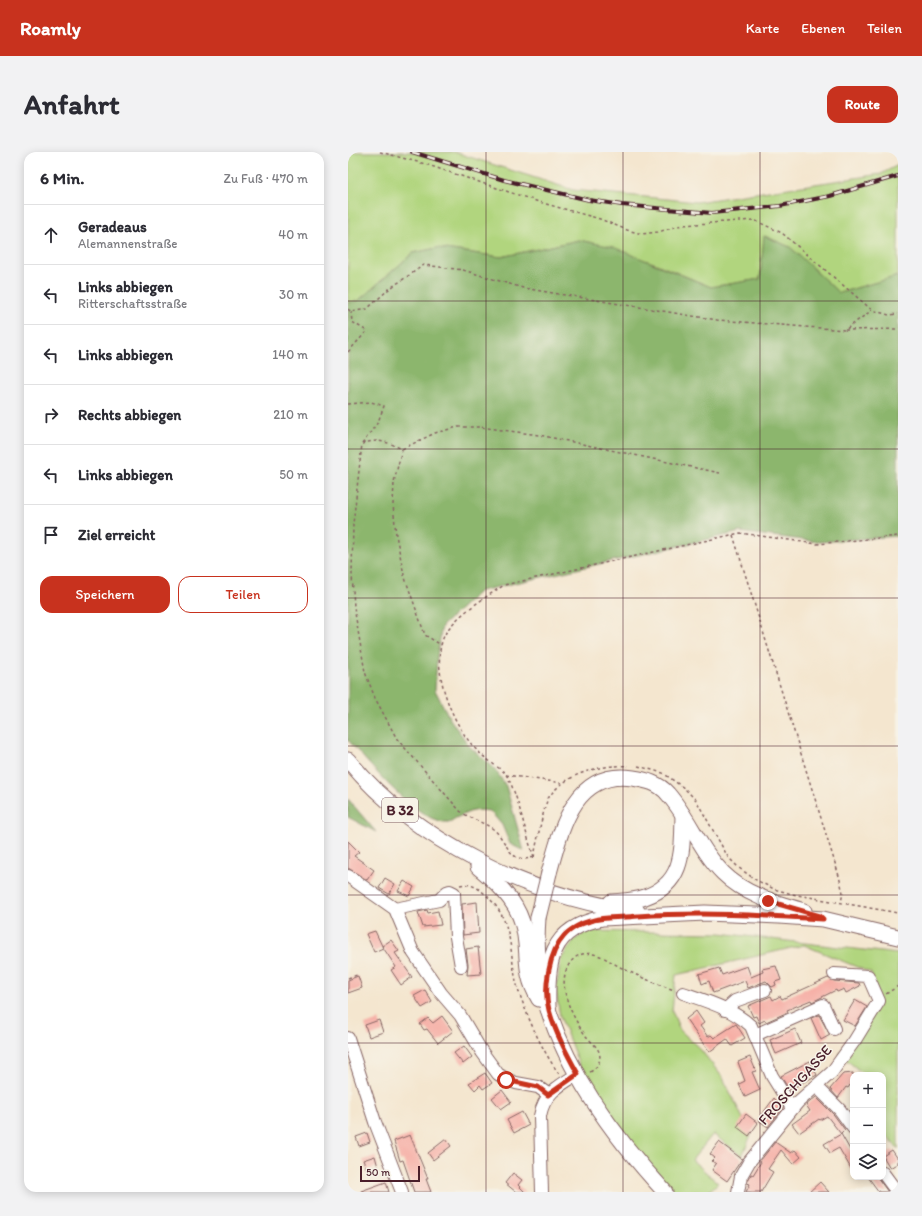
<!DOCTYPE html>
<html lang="de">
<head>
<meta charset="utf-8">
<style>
	:root { --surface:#fff; --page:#f2f2f3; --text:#2b2b33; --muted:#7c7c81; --line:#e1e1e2; --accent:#c8321e }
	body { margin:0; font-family:Itim,sans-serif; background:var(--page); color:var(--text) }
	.controls { position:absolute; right:12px; bottom:12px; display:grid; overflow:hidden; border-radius:8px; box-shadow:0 2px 10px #0003 }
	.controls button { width:36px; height:36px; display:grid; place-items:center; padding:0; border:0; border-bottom:1px solid var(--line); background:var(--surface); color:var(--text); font:20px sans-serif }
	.scale { position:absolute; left:12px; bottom:10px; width:60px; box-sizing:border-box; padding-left:4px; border:2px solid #4a1f2b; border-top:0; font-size:11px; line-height:14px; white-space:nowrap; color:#4a1f2b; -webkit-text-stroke:3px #f7f3e8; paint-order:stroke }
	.stop { position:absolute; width:12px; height:12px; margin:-9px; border:3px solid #c8321e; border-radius:50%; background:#fff }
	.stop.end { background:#c8321e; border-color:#fff; box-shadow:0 1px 4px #0008 }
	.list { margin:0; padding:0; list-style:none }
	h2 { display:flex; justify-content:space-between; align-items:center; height:52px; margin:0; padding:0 16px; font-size:17px }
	h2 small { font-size:13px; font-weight:400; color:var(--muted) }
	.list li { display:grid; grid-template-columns:26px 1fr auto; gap:12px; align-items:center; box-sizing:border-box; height:60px; padding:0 16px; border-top:1px solid var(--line) }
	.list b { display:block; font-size:15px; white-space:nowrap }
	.list p { margin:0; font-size:13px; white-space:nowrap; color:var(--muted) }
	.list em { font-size:13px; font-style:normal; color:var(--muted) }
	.actions { display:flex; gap:8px; padding:12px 16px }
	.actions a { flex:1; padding:9px 0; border:1px solid var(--accent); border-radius:12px; text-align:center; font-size:14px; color:var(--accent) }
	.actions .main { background:var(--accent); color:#fff }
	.icon { flex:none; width:22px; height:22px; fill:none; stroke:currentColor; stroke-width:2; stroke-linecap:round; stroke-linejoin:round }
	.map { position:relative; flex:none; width:550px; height:1040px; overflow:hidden; border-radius:12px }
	header { display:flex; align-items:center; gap:24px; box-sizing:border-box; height:56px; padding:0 20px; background:var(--accent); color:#fff }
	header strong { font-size:19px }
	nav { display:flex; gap:22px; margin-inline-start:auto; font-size:14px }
	.intro { display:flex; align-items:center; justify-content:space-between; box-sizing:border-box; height:96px; padding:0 24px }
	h1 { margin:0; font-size:28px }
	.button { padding:10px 18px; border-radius:12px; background:var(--accent); color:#fff; font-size:14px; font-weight:700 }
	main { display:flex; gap:24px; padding:0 24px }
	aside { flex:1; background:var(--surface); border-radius:12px; box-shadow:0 2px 10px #0003 }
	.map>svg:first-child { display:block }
	.green { fill:#b1d57e; stroke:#7e7a54 }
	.forest { fill:#8cb66d; stroke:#6b6a4c }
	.building { fill:#f6afa6 }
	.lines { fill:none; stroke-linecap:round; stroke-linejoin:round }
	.minor-casing { stroke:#866564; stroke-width:14 }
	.major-casing { stroke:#866564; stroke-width:17 }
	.path { stroke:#866564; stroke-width:1.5; stroke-dasharray:3 3; stroke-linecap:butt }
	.minor { stroke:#fff; stroke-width:12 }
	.major { stroke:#fff; stroke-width:15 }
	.rail-casing { stroke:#4a1f2b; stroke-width:4 }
	.rail { stroke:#f7f3e8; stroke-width:2.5; stroke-dasharray:8; stroke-linecap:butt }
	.major-bridge-casing { stroke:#866564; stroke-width:17; stroke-linecap:butt }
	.major-bridge { stroke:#fff; stroke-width:15 }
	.route { stroke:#c8321e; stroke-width:5 }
	.grid { fill:none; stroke:#4a1f2b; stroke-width:1; stroke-opacity:0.55 }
	.labels { text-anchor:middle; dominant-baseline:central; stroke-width:3; stroke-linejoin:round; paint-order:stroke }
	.shield { fill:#f7f3e8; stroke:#7e5f64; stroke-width:1 }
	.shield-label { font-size:14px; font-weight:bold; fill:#4a1f2b }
	.street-label { font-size:15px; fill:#4a1f2b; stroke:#f7f3e8 }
</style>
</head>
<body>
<header>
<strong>Roamly</strong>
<nav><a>Karte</a><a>Ebenen</a><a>Teilen</a></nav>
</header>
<div class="intro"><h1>Anfahrt</h1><a class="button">Route</a></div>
<main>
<aside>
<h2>6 Min.<small>Zu Fuß · 470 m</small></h2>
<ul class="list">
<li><svg class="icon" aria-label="ahead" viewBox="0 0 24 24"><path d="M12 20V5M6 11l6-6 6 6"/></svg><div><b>Geradeaus</b><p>Alemannenstraße</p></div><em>40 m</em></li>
<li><svg class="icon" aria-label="left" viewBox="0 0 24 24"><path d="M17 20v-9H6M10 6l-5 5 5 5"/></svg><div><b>Links abbiegen</b><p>Ritterschaftsstraße</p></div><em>30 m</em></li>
<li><svg class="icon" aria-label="left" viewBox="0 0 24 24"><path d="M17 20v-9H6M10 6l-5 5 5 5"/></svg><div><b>Links abbiegen</b></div><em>140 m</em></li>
<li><svg class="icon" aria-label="right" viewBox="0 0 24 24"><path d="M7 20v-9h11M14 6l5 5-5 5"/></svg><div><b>Rechts abbiegen</b></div><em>210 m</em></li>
<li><svg class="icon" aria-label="left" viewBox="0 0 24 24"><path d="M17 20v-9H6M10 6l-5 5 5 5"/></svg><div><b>Links abbiegen</b></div><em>50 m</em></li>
<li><svg class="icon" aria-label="arrive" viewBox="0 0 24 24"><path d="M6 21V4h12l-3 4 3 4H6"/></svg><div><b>Ziel erreicht</b></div></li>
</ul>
<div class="actions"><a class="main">Speichern</a><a>Teilen</a></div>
</aside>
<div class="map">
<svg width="550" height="1040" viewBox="0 0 550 1040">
	<rect width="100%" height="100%" fill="#f7f3e8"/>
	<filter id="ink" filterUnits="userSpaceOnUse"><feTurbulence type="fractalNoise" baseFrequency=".025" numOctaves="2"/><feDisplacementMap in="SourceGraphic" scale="8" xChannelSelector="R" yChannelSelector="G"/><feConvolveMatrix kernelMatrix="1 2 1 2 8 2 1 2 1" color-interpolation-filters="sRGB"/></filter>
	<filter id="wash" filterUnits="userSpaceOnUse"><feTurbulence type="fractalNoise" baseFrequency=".012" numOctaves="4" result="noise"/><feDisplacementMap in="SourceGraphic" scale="16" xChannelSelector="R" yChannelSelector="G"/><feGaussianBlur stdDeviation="0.9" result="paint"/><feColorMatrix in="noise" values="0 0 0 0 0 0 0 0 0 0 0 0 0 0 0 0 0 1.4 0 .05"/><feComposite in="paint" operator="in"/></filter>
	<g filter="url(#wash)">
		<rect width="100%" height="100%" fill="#f4e6cf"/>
		<!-- green -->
		<g class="green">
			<path d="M0,0h106l119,38 124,12 184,-28 17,-9v111l-59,17 -49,-46 -25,-11 -5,43 -49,8 -57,-24 -75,-23 -78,17 -64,-9 -24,5 -55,48 -10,1z"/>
			<path d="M240,779l132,2 178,21v195l-15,-17v-57h-18l-26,-21 40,-54 -8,-27 -67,-28 -128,30 -4,36 8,19 21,20 22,28 28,57 -9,21 -29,-22 -21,26 26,23 -10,9h-39l-32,-39 -56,-83 -21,-54 -4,-25 5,-32 13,-19z"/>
		</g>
		<!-- forest -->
		<g class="forest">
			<path d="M416,84l26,11 49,46 59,-17v260l-79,6 -79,-10 -260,59 -38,35 -5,31 -2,33 15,29 20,28 24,21 12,18 18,65 -14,-7 -8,-19 -12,-14c-15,-2 -19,0 -32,6 -3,1 -6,4 -9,5 -29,4 -83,-62 -101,-82v-438l10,-1 55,-48 24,-5 64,9 78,-17 34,7 98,40 49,-8z"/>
			<path d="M0,647l28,33 -28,-15z"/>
		</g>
		<g id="blocks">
			<!-- building -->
			<g class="building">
				<path d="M0,689l11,11 -5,4 20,14 -7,10 -19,-12z"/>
				<path d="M37,726l10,6 -6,10 -10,-6z"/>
				<path d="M56,729l10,6 -5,9 -11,-5z"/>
				<path d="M129,750l2,31 -16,2 -1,-31z"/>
				<path d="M79,758l1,3 10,-2 3,14 -18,2 -5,-15z"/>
				<path d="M27,779l8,17 -9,4 -8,-18z"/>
				<path d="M43,788l8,11 -4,2 17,24 -11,8 -10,-15 5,-3 -14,-21z"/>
				<path d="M130,795l3,27 -14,1 1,-10 -2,-16z"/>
				<path d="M399,814l4,11 12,-5 -1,-3 14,-3 5,14 -6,2 1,3 -4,2 -6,-6 -18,7 -3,-7 -32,12 -4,-12 -7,3 -3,-10 20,-6 3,7z"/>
				<path d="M10,824l4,12 -14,5v-13z"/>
				<path d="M480,826l6,3 25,2 1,3 -14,7 -2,-4 -7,3 -1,-2 -24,12 -1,-2 -24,10 1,2 -22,10 -1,-2 -6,3 -3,-7 -3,1 -5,-11 23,-10 2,4 7,-4 2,3z"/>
				<path d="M77,838l7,12 -10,6 -8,-12z"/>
				<path d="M507,848l12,7 -12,19 -12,-6z"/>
				<path d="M348,859l8,12 -4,3 8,11 3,-2 3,3 22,-14 9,14 -13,8 -5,-7 -18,13 -23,-33z"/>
				<path d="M471,863l11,20 -9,5 -10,-22z"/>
				<path d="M94,864l11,15 -15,12 -11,-14 -3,1 -4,-6 8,-6 5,5z"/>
				<path d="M31,868l4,12 -14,5 -4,-12z"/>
				<path d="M447,877l6,14 -25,11 -6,-14z"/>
				<path d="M116,894l8,11 -9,7 -9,-11z"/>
				<path d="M402,905l6,14 -4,1 8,18 -15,7 -6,-13 6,-3 -7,-19z"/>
				<path d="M462,909l7,14 -28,15 -8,-14z"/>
				<path d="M137,921l7,10 -9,6 -3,-4 -5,5 -6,-7z"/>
				<path d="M505,921v14l-3,-2 -2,3 -2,-1 -8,11 -8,-9 13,-15z"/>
				<path d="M154,938l9,12 -10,7 -9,-11z"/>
				<path d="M468,945l18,18 11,15 -4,4 -14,-18 -7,4 -1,-1 -20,14 -7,-9 18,-13 -4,-6z"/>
				<path d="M426,946l9,10 -15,19 -10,-7z"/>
				<path d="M174,960l7,13 -15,8 -7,-13z"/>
				<path d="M398,962l12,9 -9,13 -12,-9z"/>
				<path d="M19,981l3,9 -11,4 -3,-9z"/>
				<path d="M493,982l12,21v17l-14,-24 -9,5 -6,-9z"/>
				<path d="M62,983l18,44h-2l5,13h-17l-11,-32 -3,1 -6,-20z"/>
				<path d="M98,987l5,7 -18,14 -5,-7z"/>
				<path d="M371,990l23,17 -15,22 -15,-11 4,-6 -4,-3 3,-3 -5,-4z"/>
				<path d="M427,990l16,11 4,-3 6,7 -8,7 -12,-14 -13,19 5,3 -12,20h-15l4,-8 -3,-1 4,-9 2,1 8,-13 -1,-1z"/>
				<path d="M544,998l6,9v4l-8,5 -7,-12z"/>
				<path d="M27,1004l3,11 -11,3 -4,-10z"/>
				<path d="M165,1021l9,7 -4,5 7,7h-9l-11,-9z"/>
				<path d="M520,1025h9l11,15h-9z"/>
				<path d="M38,1030l3,10h-28v-1z"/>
				<path d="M472,1030l9,10h-20z"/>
			</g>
		</g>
	</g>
	<g filter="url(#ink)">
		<use href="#blocks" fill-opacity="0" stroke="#866564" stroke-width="1"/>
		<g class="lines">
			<defs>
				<g id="minor">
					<path d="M0,724l47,33 18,43 28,41 19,22 22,37 16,22 8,5 10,4 22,4 11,8"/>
					<path d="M47,757l44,-9 8,-8 3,-1 4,2 2,44 5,29"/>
					<path d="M335,841c23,8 50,16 68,33l21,50 20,32"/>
					<path d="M377,858l10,-9 30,-11"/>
					<path d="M407,883l68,-30 11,24"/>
					<path d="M0,886l27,84 27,70"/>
					<path d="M469,935l23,23 13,18"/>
					<path d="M535,1021l14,19"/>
					<path d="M194,1040l-2,-76c4,-23 20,-31 38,-42"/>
					<path d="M390,1040l3,-16 8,-14 49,-60 34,-30 23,-32 24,-39 -11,-25 -34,-2"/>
				</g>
				<g id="major">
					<path d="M0,608c65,80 186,139 289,151"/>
					<path d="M130,715c17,14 37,32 44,55 9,28 -1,48 17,77"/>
					<path d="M201,721c12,-43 25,-104 84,-95 13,2 26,5 35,16 21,24 32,56 55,79 22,22 52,30 81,38"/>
					<path d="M263,750c11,-1 24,-1 34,-5 40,-14 37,-47 38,-82"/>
					<path d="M190,766c-2,26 0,56 7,81 20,71 71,140 120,193"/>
					<path d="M200,857c-1,-47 1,-81 55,-91l102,-5 74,3 44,3 75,18"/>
				</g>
			</defs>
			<!-- minor casing -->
			<use href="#minor" class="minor-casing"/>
			<!-- major casing -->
			<use href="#major" class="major-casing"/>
			<!-- path -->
			<g class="path">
				<path d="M32,0l45,12 114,38 61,17 27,11 15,4 16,-2 24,-7 72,-5 28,13 90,77 17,5 9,-1"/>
				<path d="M0,157l3,3 16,-3 22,-20 35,-24 39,5 60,18 194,32 128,10 27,-20"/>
				<path d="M497,178l53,-1"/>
				<path d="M0,200l19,-21 -15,-9 -1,-10"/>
				<path d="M0,252l23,-2 13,4 -6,16 -16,22"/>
				<path d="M54,297l-8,33 -1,22 3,31 8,40 21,60 16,10"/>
				<path d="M385,383l106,341 4,17 -2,9"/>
				<path d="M290,614l25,7 21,15 12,12 32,57 11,11 17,12 18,9 18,5 106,19"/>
				<path d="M158,623l56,8"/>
				<path d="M186,705c-28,9 -25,-19 -44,-30 -10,-6 -21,-9 -30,-16l-63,-72 -22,-41 -10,-26 -11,-65 -2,-33 1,-50 9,-80c15,-6 26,-2 40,5l33,-16 23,-6h22l59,8 181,38"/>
				<path d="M186,705c-9,-23 -16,-65 -29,-84 -4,-4 -10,-7 -14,-11 -9,-6 -16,-13 -22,-21 -20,-25 -43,-84 -20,-113 16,-19 36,-30 55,-43l236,-52 77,11 81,-8"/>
				<path d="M186,705c2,-11 10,-53 15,-60 16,-23 52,-33 79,-31"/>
				<path d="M112,733c10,-2 17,2 25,9 32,29 22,60 34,98 9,27 23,58 40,82"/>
				<path d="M0,826l9,-3"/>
				<path d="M538,842l12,-8"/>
				<path d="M242,920c7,-4 12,-11 9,-20 -2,-6 -9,-11 -13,-16 -15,-20 -35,-60 -10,-79 12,-8 26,-1 37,6 19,11 39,19 61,27"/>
			</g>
			<!-- minor -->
			<use href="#minor" class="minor"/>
			<!-- major -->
			<use href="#major" class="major"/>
			<defs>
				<path id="rail" d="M64,0l92,28 85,20 33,5 90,8 68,-7 50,-10 68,-20"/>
			</defs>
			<!-- rail casing -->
			<use href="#rail" class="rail-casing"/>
			<!-- rail -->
			<use href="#rail" class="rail"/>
			<defs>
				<path id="major-bridge" d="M190,766l11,-45"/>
			</defs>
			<!-- major-bridge casing -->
			<use href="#major-bridge" class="major-bridge-casing"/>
			<!-- major-bridge -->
			<use href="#major-bridge" class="major-bridge"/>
		</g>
	</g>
	<g class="lines" filter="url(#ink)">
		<!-- route -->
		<path class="route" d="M158,928l32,7 10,8 30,-21c-11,-20 -23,-42 -29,-64 -6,-21 0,-58 15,-74 6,-7 18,-13 26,-15 15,-5 33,-3 48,-5 62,-4 123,-1 185,3l-3,-3 -52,-15"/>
	</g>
	<!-- grid -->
	<path class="grid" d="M138,0v1040M275,0v1040M412,0v1040M0,149h550M0,297h550M0,446h550M0,594h550M0,743h550M0,891h550"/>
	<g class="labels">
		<!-- shield labels -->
		<rect class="shield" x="34" y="646" width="36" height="24" rx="3"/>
		<g class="shield-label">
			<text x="52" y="658">B 32</text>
		</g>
		<!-- street labels -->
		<g class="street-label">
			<text transform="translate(447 933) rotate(-48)">FROSCHGASSE</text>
		</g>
	</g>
</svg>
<div class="controls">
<button>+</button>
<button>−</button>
<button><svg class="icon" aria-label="layers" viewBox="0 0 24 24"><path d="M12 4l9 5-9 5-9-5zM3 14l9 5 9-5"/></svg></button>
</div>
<div class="scale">50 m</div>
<div class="stop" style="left:158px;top:928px"></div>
<div class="stop end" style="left:420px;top:749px"></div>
</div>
</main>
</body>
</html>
